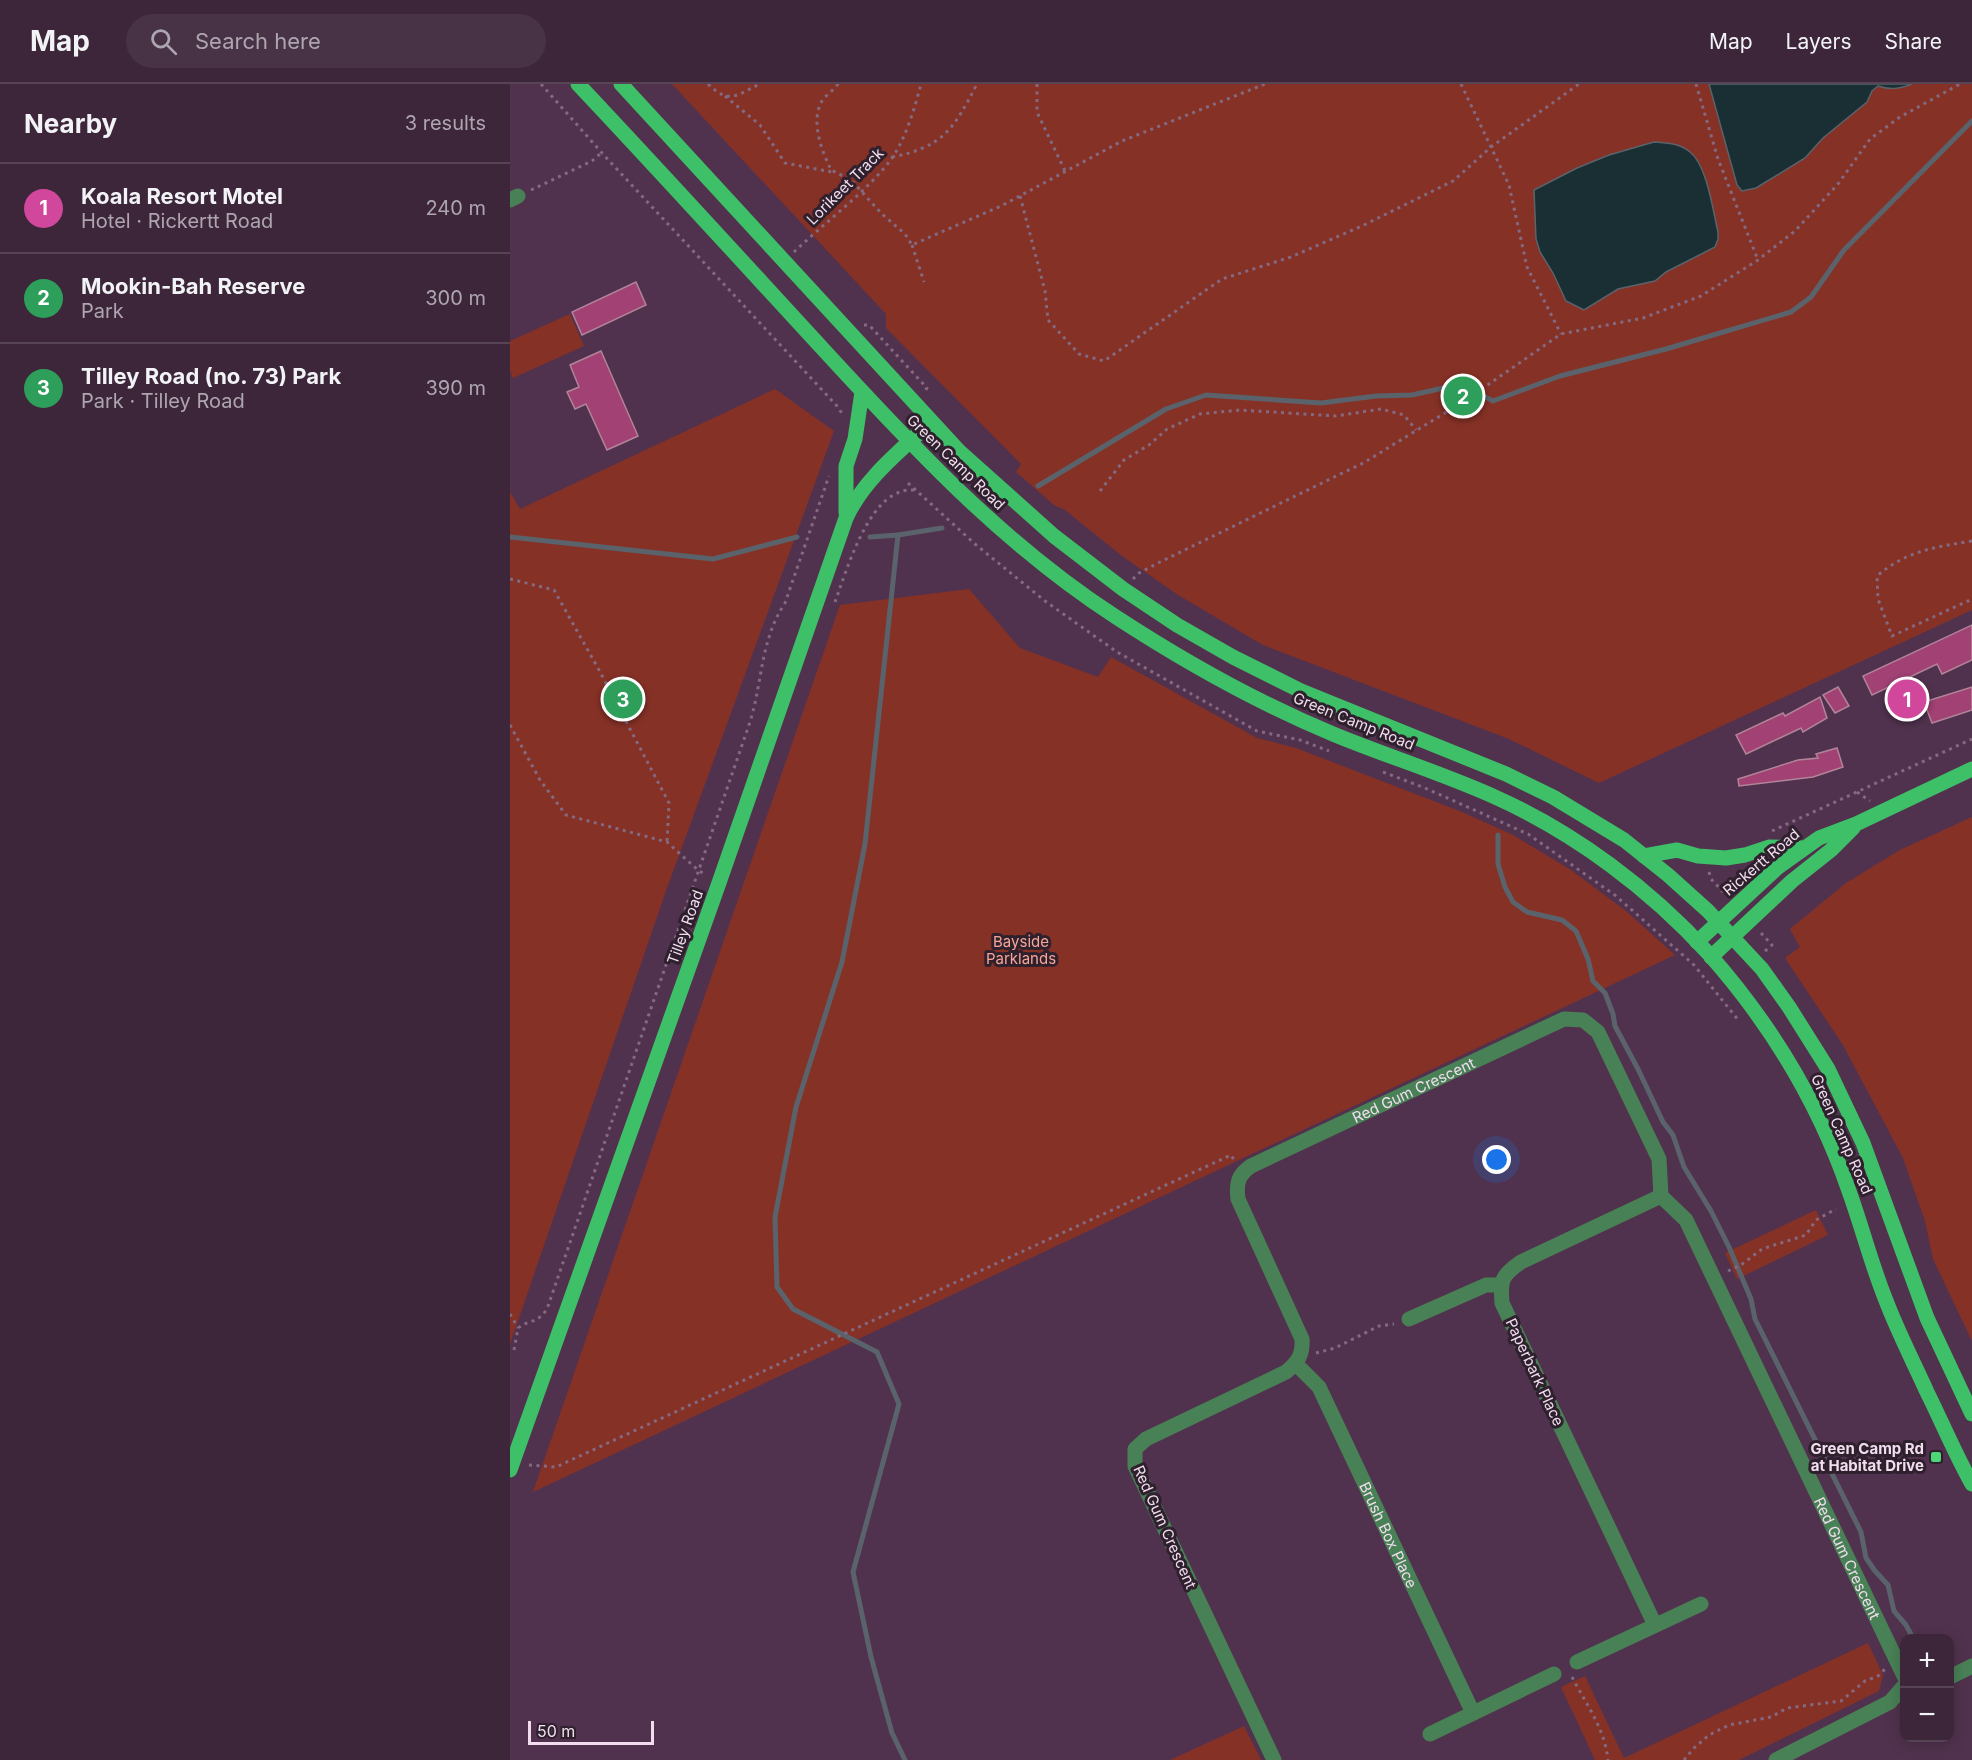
<!DOCTYPE html>
<html lang="en">
<head>
<meta charset="utf-8">
<style>
	:root { --surface:#3d263a; --page:#483245; --text:#f1f3f6; --muted:#ada5af; --line:#564354; --accent:#95b2f1 }
	body { margin:0; font-family:Inter,sans-serif; background:var(--page); color:var(--text) }
	.controls { position:absolute; right:18px; bottom:18px; display:grid; overflow:hidden; border-radius:12px; box-shadow:0 3px 15px #0003 }
	.controls button { width:54px; height:54px; display:grid; place-items:center; padding:0; border:0; border-bottom:2px solid var(--line); background:var(--surface); color:var(--text); font:30px sans-serif }
	.scale { position:absolute; left:18px; bottom:15px; width:126px; box-sizing:border-box; padding-left:6px; border:3px solid #f1ddee; border-top:0; font-size:16px; line-height:21px; white-space:nowrap; color:#f1ddee; -webkit-text-stroke:4px #2e202d; paint-order:stroke }
	.you { position:absolute; left:987px; top:1076px; width:21px; height:21px; margin:-15px; border:4px solid #fff; border-radius:50%; background:#1a73e8; box-shadow:0 0 0 9px #1a73e833 }
	.badge { display:grid; place-items:center; width:39px; height:39px; border-radius:50%; background:var(--accent); color:#fff; font-size:20px; font-weight:700 }
	.pin { position:absolute; translate:-50% -50%; border:3px solid #fff; box-shadow:0 2px 6px #0006 }
	.list { margin:0; padding:0; list-style:none }
	h2 { display:flex; justify-content:space-between; align-items:center; height:78px; margin:0; padding:0 24px; font-size:26px }
	h2 small { font-size:20px; font-weight:400; color:var(--muted) }
	.list li { display:grid; grid-template-columns:39px 1fr auto; gap:18px; align-items:center; box-sizing:border-box; height:90px; padding:0 24px; border-top:2px solid var(--line) }
	.list b { display:block; font-size:22px; white-space:nowrap }
	.list p { margin:0; font-size:20px; white-space:nowrap; color:var(--muted) }
	.list em { font-size:20px; font-style:normal; color:var(--muted) }
	.icon { flex:none; width:33px; height:33px; fill:none; stroke:currentColor; stroke-width:2; stroke-linecap:round; stroke-linejoin:round }
	.map { position:relative; flex:none; width:1462px; height:1676px; overflow:hidden }
	header { display:flex; align-items:center; gap:36px; box-sizing:border-box; height:84px; padding:0 30px; background:var(--surface); border-bottom:2px solid var(--line) }
	header strong { font-size:28px }
	nav { display:flex; gap:33px; margin-inline-start:auto; font-size:21px }
	.search { width:420px; height:54px; background:var(--page); display:flex; align-items:center; gap:15px; box-sizing:border-box; padding:0 21px; border-radius:33px; color:var(--muted); font-size:22px }
	main { display:flex }
	aside { flex:1; background:var(--surface) }
	.map>svg:first-child { display:block }
	.green { fill:#863126 }
	.water { fill:#1a2f33; stroke:#5a636b; stroke-width:1.5 }
	.lines { fill:none; stroke-linecap:round; stroke-linejoin:round }
	.stream { stroke:#5a636b; stroke-width:5 }
	.building { fill:#a14174; stroke:#b28499; stroke-width:1.5 }
	.path { stroke:#846981; stroke-width:3; stroke-dasharray:3 4.5; stroke-linecap:butt }
	.minor { stroke:#498156; stroke-width:15 }
	.major { stroke:#3ec068; stroke-width:15 }
	.poi-dot { fill:#4cd677; stroke:#2e202d; stroke-width:2 }
	.labels { text-anchor:middle; dominant-baseline:central; stroke-width:6; stroke-linejoin:round; paint-order:stroke }
	.street-label { font-size:15px; fill:#f1ddee; stroke:#2e202d }
	.park-label { font-size:15px; fill:#f8a597; stroke:#2e202d }
	.poi-label { font-size:15px; font-weight:bold; fill:#f1ddee; stroke:#2e202d; text-anchor:end }
</style>
</head>
<body>
<header>
<strong>Map</strong>
<div class="search"><svg class="icon" aria-label="search" viewBox="0 0 24 24"><circle cx="10" cy="10" r="6"/><path d="M15 15l6 6"/></svg>Search here</div>
<nav><a>Map</a><a>Layers</a><a>Share</a></nav>
</header>
<main>
<aside>
<h2>Nearby<small>3 results</small></h2>
<ul class="list">
<li><span class="badge" style="background:#d1479c">1</span><div><b>Koala Resort Motel</b><p>Hotel · Rickertt Road</p></div><em>240 m</em></li>
<li><span class="badge" style="background:#2e9e5b">2</span><div><b>Mookin-Bah Reserve</b><p>Park</p></div><em>300 m</em></li>
<li><span class="badge" style="background:#2e9e5b">3</span><div><b>Tilley Road (no. 73) Park</b><p>Park · Tilley Road</p></div><em>390 m</em></li>
</ul>
</aside>
<div class="map">
<svg width="1462" height="1676" viewBox="0 0 1462 1676">
	<rect width="100%" height="100%" fill="#51324e"/>
	<!-- green -->
	<g class="green">
		<path d="M162,0h1300v526l-373,173 -90,-44 -246,-94 -85,-50 -56,-39 -57,-46 -11,-5 -38,-33 5,-8 -135,-136v-14z"/>
		<path d="M60,230l14,32 -71,32 -3,-7v-30z"/>
		<path d="M265,305l59,42 -167,457 -157,456v-852l10,17z"/>
		<path d="M459,505l51,59 78,29 13,-20 146,81 39,10 166,64 51,23 58,35 55,41 49,44 -1142,537 307,-887z"/>
		<path d="M1462,733v524l-39,-82 -8,-38 -22,-63 -60,-113 -58,-87 15,-11 -10,-18 56,-46 54,-33z"/>
		<path d="M1306,1126l12,25 -91,44 -12,-26z"/>
		<path d="M1358,1559l15,32 -4,16 -140,69h-144l-34,-73 24,-11 39,82z"/>
		<path d="M734,1642l17,34h-91z"/>
	</g>
	<!-- water -->
	<g class="water">
		<path d="M1199,0h203c-13,5 -22,6 -34,2l-6,5 -5,11 -44,36 -18,20 -49,30 -14,3 -5,-6z"/>
		<path d="M1144,58c13,1 26,1 36,10 17,13 23,59 28,80v7l-3,8 -49,25 -11,9 -37,8 -34,21 -18,-9 -13,-28 -13,-21 -4,-13 -2,-49 43,-22 32,-13z"/>
	</g>
	<g class="lines">
		<!-- stream -->
		<g class="stream">
			<path d="M528,402l128,-77 40,-14 115,8 55,-7 36,-1 49,-11 32,17 67,-25 106,-27 125,-37 20,-15 33,-47 128,-129"/>
			<path d="M388,451l-33,309 -23,118 -46,145 -21,110 2,70 16,22 84,43 22,52 -46,168 18,85 21,76 13,27"/>
			<path d="M0,453l203,22 84,-22"/>
			<path d="M360,453l28,-2 44,-7"/>
			<path d="M988,751v29l7,23 8,15 14,10 35,8 14,11 12,28 5,22 12,12 8,21 2,12 23,43 25,53 10,13 11,32 27,44 18,36 22,52 4,20 106,213 5,26 9,13 13,14 6,26 12,14 7,13"/>
		</g>
	</g>
	<!-- building -->
	<g class="building">
		<path d="M126,198l10,23 -64,30 -10,-23z"/>
		<path d="M91,267l37,85 -31,14 -21,-46 -11,5 -8,-17 12,-5 -9,-22z"/>
		<path d="M1462,541v35l-30,14 -5,-10 -65,31 -9,-19z"/>
		<path d="M1328,603l11,19 -14,7 -12,-18z"/>
		<path d="M1462,603v23l-40,13 -8,-21z"/>
		<path d="M1310,613l7,21 -24,14 -2,-4 -55,26 -10,-19 47,-22 2,3z"/>
		<path d="M1327,664l6,19 -30,10 -74,9 -1,-7 60,-19 20,-2 -2,-4z"/>
	</g>
	<g class="lines">
		<!-- path -->
		<g class="path">
			<path d="M31,0l61,69 235,253 6,9"/>
			<path d="M198,0c22,21 28,11 52,0"/>
			<path d="M328,0c-4,6 -12,11 -16,17 -12,21 0,50 9,69l20,10 31,34 23,20 7,11 91,-40 119,-64 143,-57"/>
			<path d="M527,0v28l28,59"/>
			<path d="M951,0l48,101 18,82 34,67"/>
			<path d="M1186,0l22,75 40,101"/>
			<path d="M215,12l35,29 25,38 47,9"/>
			<path d="M382,73c52,-10 62,-29 85,-73"/>
			<path d="M21,106l61,-29 9,-8"/>
			<path d="M510,112l25,95 3,29 31,34 25,7 118,-82 69,-22 73,-32 89,-44 38,-34 88,-63"/>
			<path d="M402,161l12,37"/>
			<path d="M284,168c30,-29 74,-61 98,-94 14,-20 23,-51 29,-74"/>
			<path d="M354,241h5l58,63 -3,4"/>
			<path d="M398,399l67,61 70,57 72,51 140,79 43,9 29,11"/>
			<path d="M590,407l24,-31 25,-15 18,-16 33,-15 40,-4 96,6 45,-7 23,6 12,15"/>
			<path d="M1462,457c-37,6 -66,10 -95,35l1,23 14,37 80,-37"/>
			<path d="M0,495l44,11 45,80 70,133 -2,39"/>
			<path d="M623,495l6,-6 21,-11 205,-100 101,-62 95,-66 82,-16 58,-22 57,-36 37,-29 43,-47 32,-45 30,-22 60,-33"/>
			<path d="M325,518c11,-30 31,-99 65,-110 4,-2 9,-2 14,-2"/>
			<path d="M0,641l30,55 26,35 101,27 32,29 6,3"/>
			<path d="M873,688l42,16 103,46 88,62 78,69 45,56"/>
			<path d="M1347,708l13,9"/>
			<path d="M1262,747l200,-92"/>
			<path d="M1199,788l2,7 15,16"/>
			<path d="M1251,849l11,12 -7,6"/>
			<path d="M1218,1187l13,-6 21,-16 44,-14 10,-15 20,-11"/>
			<path d="M0,1230l8,14"/>
			<path d="M4,1266l4,-22c12,-9 19,-4 29,-19l203,-587c13,-42 10,-81 35,-119l44,-127"/>
			<path d="M806,1269l19,-5 44,-22 15,-2"/>
			<path d="M19,1381l27,2 675,-312 3,5"/>
			<path d="M1062,1593c14,27 33,52 36,83"/>
			<path d="M1174,1676l10,-12 15,-13 20,-10 42,-8 16,-9 54,-7 24,-20 13,-5 7,-7"/>
		</g>
		<!-- minor -->
		<g class="minor">
			<path d="M0,116l8,-4"/>
			<path d="M899,1235l77,-34h14"/>
			<path id="s1" d="M786,1280l23,23 154,326"/>
			<path d="M1145,1541l-153,-322c-2,-23 0,-28 19,-41l140,-66"/>
			<path d="M1067,1578l124,-58"/>
			<path d="M1440,1593l22,-11"/>
			<path d="M920,1650l124,-60"/>
			<path id="s2" d="M764,1676l-139,-294v-17l11,-10 140,-67c12,-10 17,-17 16,-33l-64,-140c-2,-16 0,-24 13,-33l313,-147 19,1 15,12 61,127 2,37 25,24 218,456"/>
			<path d="M1266,1676l114,-58 14,-16"/>
		</g>
		<!-- major -->
		<g class="major">
			<path d="M68,0c82,87 163,176 244,264 90,98 181,196 294,269 69,45 140,85 217,117 53,22 109,39 162,63 80,36 155,92 214,157 61,69 110,150 140,237 13,36 22,72 36,107 12,32 28,63 42,94 15,30 28,62 45,92"/>
			<path d="M111,0l338,367 95,85 69,53 54,36 56,32 68,34 205,83 47,23 71,43 44,35 40,36 54,58 27,38 39,62 35,74 64,175 45,96"/>
			<path d="M336,429v-47l9,-27 7,-47"/>
			<path d="M1134,772l33,-6 21,6 28,2 19,-3 24,-8 35,1"/>
			<path d="M1187,858l80,-74 42,-30 37,-14 116,-55"/>
			<path d="M1201,873l81,-76 39,-31 22,-22"/>
			<path d="M0,1386l210,-590 126,-362c18,-39 54,-67 85,-96"/>
		</g>
	</g>
	<!-- markers -->
	<rect class="poi-dot" x="1420" y="1367" width="12" height="12" rx="3"/>
	<g class="labels">
		<!-- street labels -->
		<g class="street-label">
			<text transform="translate(335 102) rotate(-45)">Lorikeet Track</text>
			<text transform="translate(446 378) rotate(44)">Green Camp Road</text>
			<text transform="translate(844 637) rotate(22)">Green Camp Road</text>
			<text transform="translate(1251 778) rotate(-40)">Rickertt Road</text>
			<text transform="translate(175 843) rotate(-70)">Tilley Road</text>
			<text stroke="none"><textPath href="#s2" startOffset="922">Red Gum Crescent</textPath></text>
			<text transform="translate(1332 1050) rotate(66)">Green Camp Road</text>
			<text transform="translate(1025 1288) rotate(65)">Paperbark Place</text>
			<text transform="translate(655 1443) rotate(66)">Red Gum Crescent</text>
			<text stroke="none"><textPath href="#s1" startOffset="196">Brush Box Place</textPath></text>
			<text stroke="none"><textPath href="#s2" startOffset="1714">Red Gum Crescent</textPath></text>
		</g>
		<!-- park labels -->
		<g class="park-label">
			<text x="511" y="857">Bayside<tspan x="511" dy="17">Parklands</tspan></text>
		</g>
		<!-- poi labels -->
		<g class="poi-label">
			<text x="1414" y="1364">Green Camp Rd<tspan x="1414" dy="17">at Habitat Drive</tspan></text>
		</g>
	</g>
</svg>
<div class="controls">
<button>+</button>
<button>−</button>
</div>
<div class="scale">50 m</div>
<div class="you"></div>
<div class="pin badge" style="left:1397px;top:615px;background:#d1479c">1</div>
<div class="pin badge" style="left:953px;top:312px;background:#2e9e5b">2</div>
<div class="pin badge" style="left:113px;top:615px;background:#2e9e5b">3</div>
</div>
</main>
</body>
</html>
